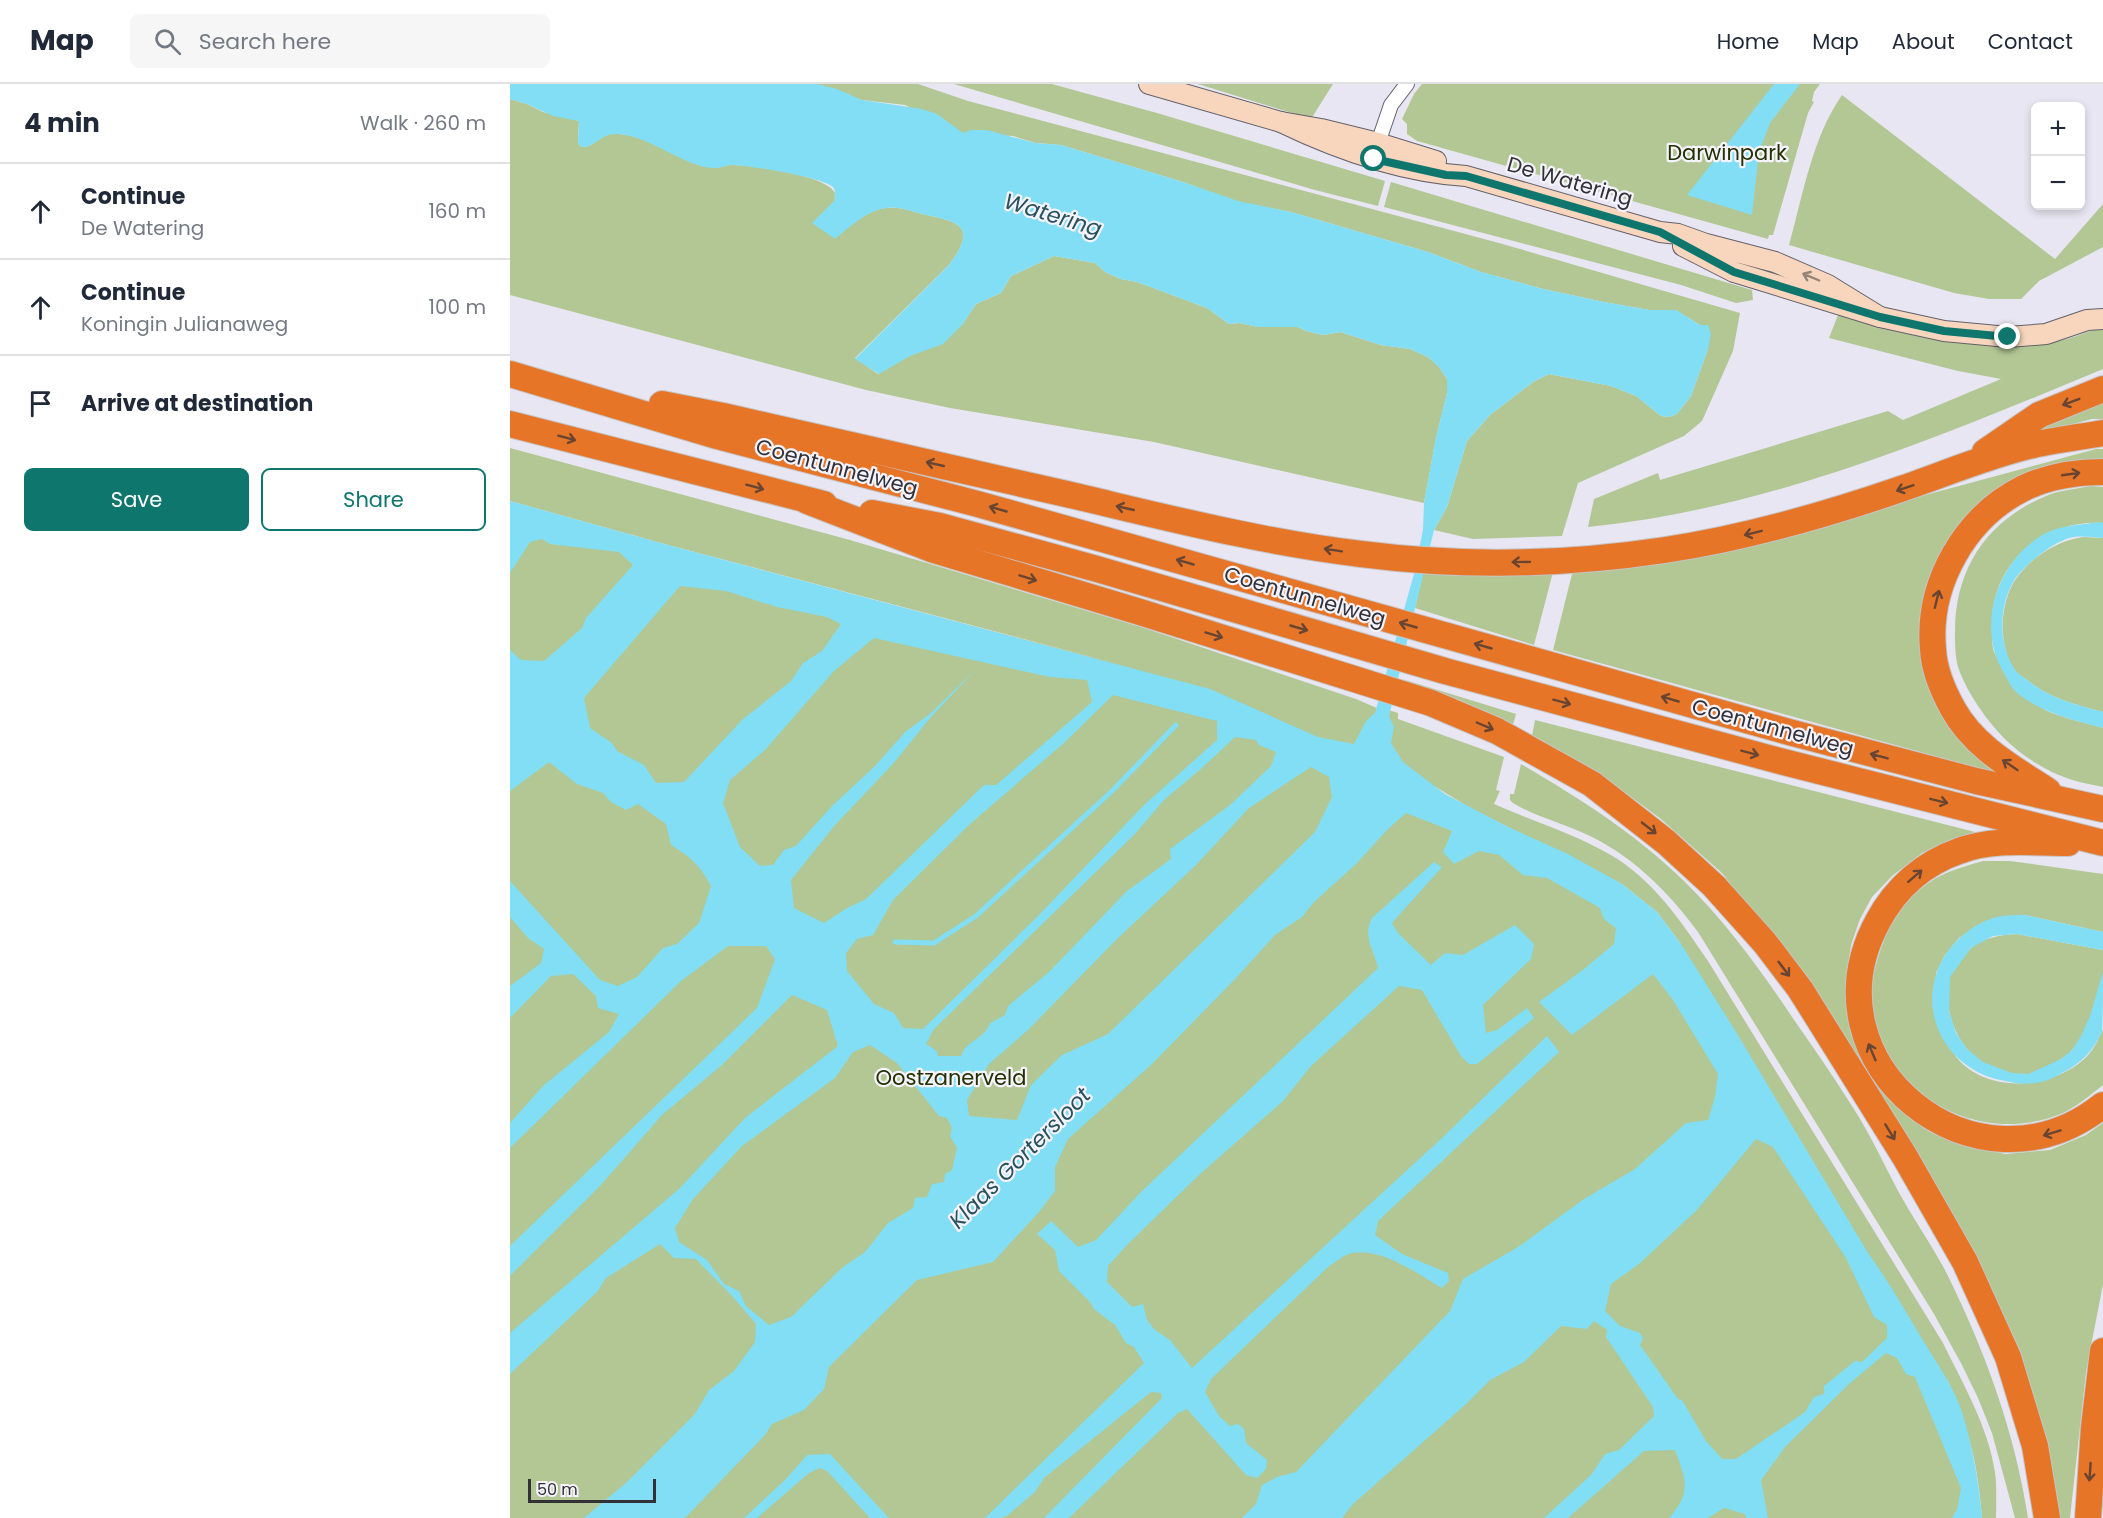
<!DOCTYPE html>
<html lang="en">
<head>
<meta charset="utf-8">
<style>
	:root { --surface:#fff; --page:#f6f6f7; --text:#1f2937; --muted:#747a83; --line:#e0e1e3; --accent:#0f766e }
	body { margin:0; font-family:Poppins,sans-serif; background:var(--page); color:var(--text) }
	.controls { position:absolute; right:18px; top:18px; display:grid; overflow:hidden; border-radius:9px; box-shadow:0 3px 9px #0003 }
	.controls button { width:54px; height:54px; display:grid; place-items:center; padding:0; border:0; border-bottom:2px solid var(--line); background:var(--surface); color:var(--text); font:30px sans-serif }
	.scale { position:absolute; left:18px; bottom:15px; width:128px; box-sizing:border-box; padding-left:6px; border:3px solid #323136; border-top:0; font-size:16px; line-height:21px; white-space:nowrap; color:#323136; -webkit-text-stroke:4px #f5f3fd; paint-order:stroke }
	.stop { position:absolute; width:18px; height:18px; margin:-14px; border:4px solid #0f766e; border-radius:50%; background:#fff }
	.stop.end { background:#0f766e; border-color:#fff; box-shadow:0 2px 6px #0008 }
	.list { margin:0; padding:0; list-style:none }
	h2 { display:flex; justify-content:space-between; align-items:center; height:78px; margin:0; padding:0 24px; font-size:26px }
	h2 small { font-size:20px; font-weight:400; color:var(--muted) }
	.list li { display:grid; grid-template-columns:39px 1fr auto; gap:18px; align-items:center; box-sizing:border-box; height:96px; padding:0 24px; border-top:2px solid var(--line) }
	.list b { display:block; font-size:22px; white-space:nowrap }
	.list p { margin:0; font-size:20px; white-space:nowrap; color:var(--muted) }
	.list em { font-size:20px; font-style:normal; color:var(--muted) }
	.actions { display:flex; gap:12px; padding:18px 24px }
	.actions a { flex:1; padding:14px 0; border:2px solid var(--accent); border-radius:9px; text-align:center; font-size:21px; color:var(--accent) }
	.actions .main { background:var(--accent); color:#fff }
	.icon { flex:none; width:33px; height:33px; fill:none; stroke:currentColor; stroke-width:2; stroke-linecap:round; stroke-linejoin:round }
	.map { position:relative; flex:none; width:1593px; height:1434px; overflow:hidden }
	header { display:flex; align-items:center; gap:36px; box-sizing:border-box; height:84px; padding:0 30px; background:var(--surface); border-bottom:2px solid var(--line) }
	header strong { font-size:28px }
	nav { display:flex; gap:33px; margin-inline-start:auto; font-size:21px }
	.search { width:420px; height:54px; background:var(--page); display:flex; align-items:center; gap:15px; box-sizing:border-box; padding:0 21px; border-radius:9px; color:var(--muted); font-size:22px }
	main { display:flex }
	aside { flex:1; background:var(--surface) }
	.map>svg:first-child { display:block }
	.green { fill:#b2c794; fill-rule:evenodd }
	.water { fill:#81def4; fill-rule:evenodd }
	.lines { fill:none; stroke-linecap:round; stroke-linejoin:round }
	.stream { stroke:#81def4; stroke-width:5 }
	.minor-casing { stroke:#63616b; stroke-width:16 }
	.secondary-casing { stroke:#63616b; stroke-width:22 }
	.motorway-casing { stroke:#c6c5c7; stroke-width:28 }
	.minor { stroke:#fff; stroke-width:14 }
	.secondary { stroke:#f8d6be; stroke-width:20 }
	.motorway { stroke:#e77527; stroke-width:26 }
	.oneway { stroke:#95847a }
	.oneway2 { stroke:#684532 }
	.route { stroke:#0f766e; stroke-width:8 }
	.labels { text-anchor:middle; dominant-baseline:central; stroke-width:4.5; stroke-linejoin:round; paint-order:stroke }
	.park-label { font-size:21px; fill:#233200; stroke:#f5f3fd }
	.street-label { font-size:21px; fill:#323136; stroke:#f5f3fd }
	.water-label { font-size:22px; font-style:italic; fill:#27515b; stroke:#f5f3fd }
</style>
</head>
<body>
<header>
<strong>Map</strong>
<div class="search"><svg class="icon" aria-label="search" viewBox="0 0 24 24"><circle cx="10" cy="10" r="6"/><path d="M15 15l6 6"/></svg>Search here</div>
<nav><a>Home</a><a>Map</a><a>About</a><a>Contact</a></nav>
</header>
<main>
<aside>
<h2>4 min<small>Walk · 260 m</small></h2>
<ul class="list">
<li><svg class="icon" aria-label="ahead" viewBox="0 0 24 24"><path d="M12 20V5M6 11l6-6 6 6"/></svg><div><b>Continue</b><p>De Watering</p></div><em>160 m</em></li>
<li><svg class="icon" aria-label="ahead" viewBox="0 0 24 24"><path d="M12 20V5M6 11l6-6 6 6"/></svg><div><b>Continue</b><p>Koningin Julianaweg</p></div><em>100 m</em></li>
<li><svg class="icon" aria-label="arrive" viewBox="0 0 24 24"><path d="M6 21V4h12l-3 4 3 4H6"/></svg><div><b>Arrive at destination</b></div></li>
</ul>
<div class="actions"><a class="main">Save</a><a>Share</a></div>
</aside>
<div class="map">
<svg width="1593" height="1434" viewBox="0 0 1593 1434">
	<rect width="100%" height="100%" fill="#e8e6f2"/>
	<!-- green -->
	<g class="green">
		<path d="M304,0h104l50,17 531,142 241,70 -7,38 -31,70 -18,15 -106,47 -16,53 -89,3 -39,-9 13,-23 20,-66 23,-26 43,-33 16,-8 62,12 25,10 25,20 8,1 8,-3 14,-18 17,-47 -8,-24 -24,-15h-27l-45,-8 -61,-13 -62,-17 -53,-20 -137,-40 -53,-10 -55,-20 -122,-37 -26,-2 -22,-7 -50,-3 -58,-28 -43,-5z"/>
		<path d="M444,0h98l105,29 228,68 -7,25 -63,-16z"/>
		<path d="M688,0h135l-22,35z"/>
		<path d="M912,0h398l-6,8 -2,9 2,1 -6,11 -35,122h-4l-1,4 -351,-98 -10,-7v-10l-5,-5 12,-25z"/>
		<path d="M1332,11l213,164 48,-55v43l-64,34 -18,18h-32l-35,-6 -165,-48c14,-50 23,-107 53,-150z"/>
		<path d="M0,15l17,5 16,8 36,9 -1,22 3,4c15,1 18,-15 38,-13 33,2 61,29 95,33 6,1 11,-2 18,-2 20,0 95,10 103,28l-1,45c16,-11 32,-28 52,-30 13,-2 24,3 36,6 38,8 56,12 27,51l-94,93 23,16 84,-49 14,-21 25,-11 10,-17 43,-20 41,7 10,9 16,7 16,3 70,26 22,16 11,-1 18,4h40l8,4 17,4 17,-3 41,13 29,4 18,8 11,10 8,12v14l-11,45 -12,65 -270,-61 -204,-34 -84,-18 -356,-95z"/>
		<path d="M881,98l361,108 1,10 -17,3 -55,-18 -297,-78z"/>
		<path d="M1330,226c87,24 176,59 263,15v44c-166,69 -335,140 -515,158l6,-28 64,-26 2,7 228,-69 15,9 98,-41 -43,-8 -129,-33z"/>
		<path d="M1593,317v18h-11l-84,22z"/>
		<path d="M0,364l340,92 291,87 215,72 21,9 -1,2 3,-3 19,6v6l106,38 -8,33 4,1 -6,13c38,17 79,29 115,50 44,25 71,66 99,107l235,382c20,41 45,83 52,129 2,15 1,31 1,46h-14c-4,-54 -13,-90 -35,-139l33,139h-1470v-1012l616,160 -458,-121 -158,-44zM924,702l38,23 150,75 35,28 24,32 -238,-148z"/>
		<path d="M1586,365h7v17l-93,22 -81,121 42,136 25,28 -443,-123 20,-80 256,-49z"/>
		<path d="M1581,402l12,1v36c-62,-4 -114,43 -111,106 0,7 0,17 2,23 2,5 42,52 48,56 9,7 48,16 61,20v59c-14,-3 -31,-6 -44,-12 -18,-7 -40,-22 -53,-35 -19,-19 -39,-47 -48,-73 -3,-11 -3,-25 -3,-36 0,-63 33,-111 91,-135 14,-6 30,-7 45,-10z"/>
		<path d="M1573,453l20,1v174c-29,-8 -52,-13 -76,-32 -3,-2 -8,-5 -11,-8 -19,-25 -17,-72 2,-96 15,-20 41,-36 65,-39z"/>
		<path d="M1043,488l-19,73 -119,-37 8,-34 42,2z"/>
		<path d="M892,595l114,35 -4,14z"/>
		<path d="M1025,636l440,112 -25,8 -28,13 -30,23 -20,21 -12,22 -9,26 -3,20 1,40 27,75 25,31 29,21 31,12 44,10 45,-4 36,-15 17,-12v161l-17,88 -16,146h-12l-26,-124 -259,-456 -51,-65 -61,-54 -46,-34 -49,-31 -34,-18z"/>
		<path d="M1011,680c58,34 115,70 163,117 42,41 76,88 108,136 20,29 40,57 58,86 18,27 32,57 47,86 15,28 33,53 48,81 39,78 70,162 83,248h-13l-23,-85 -14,-35 -16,-33 -28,-51 -236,-382c-31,-42 -68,-79 -117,-100 -22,-10 -47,-16 -68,-29l-3,-3v-6h4z"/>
		<path d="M1473,777h27l93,13v58l-78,-17 -44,8 -22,15 -14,17 -9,18c3,14 15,78 21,85 31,36 93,31 126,2 10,-8 15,-20 20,-31v56c-14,11 -29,24 -45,30 -87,33 -185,-28 -186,-122 0,-19 6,-36 12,-53 10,-27 31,-51 56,-64 14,-7 29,-11 43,-15z"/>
		<path d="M1507,850l86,16c0,8 0,16 0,23 -6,23 -15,60 -31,77 -8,9 -32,22 -44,24 -13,2 -33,-5 -44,-11 -28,-15 -41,-55 -35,-84 3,-10 14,-24 21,-30 13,-12 31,-14 47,-15z"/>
	</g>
	<!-- water -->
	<g class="water">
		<path d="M0,0h307l20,5 25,11 60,9 15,5 26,19 8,-3h16l48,13 26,2 122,37 55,19 53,11 137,40 53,20 62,17 61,13 45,8h27l24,15h8l3,9 -3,15 -17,47 -14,18 -8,3 -8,-1 -25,-20 -25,-10 -62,-12 -16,8 -43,33 -23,26 -20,66 -13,23 -45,186 5,11 -3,16 12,19 42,32 61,32 62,28 54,30 35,28 24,32 55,88 132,221c21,29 38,59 56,89 14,23 31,47 39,73 10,34 16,67 19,103h-30l5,-9 4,-21 -46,-111 -9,-3 -9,-16 -11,-5 -37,31 -64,63 -24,33 7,38h-22l-1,-4 -21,-6 -16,10h-39c23,-26 17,-38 6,-68l-31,1 -76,67h-24l47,-43 14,-21 14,-4 35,-34 -1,-9 -47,-70 1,-7 -13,-9 -7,8 -26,-3 -37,36 -34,18 -25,25 -112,99 -11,14h-100l14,-14 6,-19 15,-8 19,-5 154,-161 13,-32 55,-32 66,-48 51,-30 51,-46 22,-3 7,-23 3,-23 -45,-74 -20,-26 -81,61 -33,-33 45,-33 30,-25 2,-16 -12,-9 -4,-11 -53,-30 -24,-3 -24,-20 -20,-4 -25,13 -11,-12 9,-21 -46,-18 -19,17 -30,33 -43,39 -12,15 -27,18 -39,43 -84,86 -84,75 -13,28v24l-16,21 -46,50 -76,18 -88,87 -5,22 -20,21 -32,14 -7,11 -80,83h-101l43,-36 68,-68 14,-24 25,-19 21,-29 1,-18 -23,-27 -37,-38 -22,-1 -14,-14 -54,34 -9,14 -87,82v-41l170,-145 65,-70 93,-72 -11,-36 -35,-15 -70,70 -60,50 -62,71 -90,90v-30l247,-238 18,-49 -9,-13h-38l-47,35 -171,167v-25l33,-37 66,-54 10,-18 -21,-6 -2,-12 -23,-22 -22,2 -41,42v-32l31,-23 3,-14 -16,-11 -18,-21v-36l90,99 18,6 19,-9 26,-29 14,-4 22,-21 12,-37c-10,-19 -21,-30 -40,-41l-5,-21 -28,-20 -12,6 -15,-8 -8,-9 -26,-9 -28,-22 -39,29v-141l11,10 23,1 38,-33 4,-10 47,-53 -14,-13 -69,-8 -8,-5 -12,3 -20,31v-72l158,44 542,144 108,48 36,7 12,-23 9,-8 39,-139 9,-44 1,-27 12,-66 11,-44v-14l-8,-12 -11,-10 -18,-8 -29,-4 -41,-13 -17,3 -17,-4 -8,-4h-40l-18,-4 -11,1 -22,-16 -70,-26 -16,-3 -16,-7 -10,-9 -41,-7 -43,20 -10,17 -25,11 -14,21 -19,19 -33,12 -31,18 -24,-15 94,-94c29,-39 11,-43 -27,-51 -12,-3 -23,-8 -36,-6 -20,3 -36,19 -51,31l-23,-16 23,-23c0,-4 1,-9 -2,-13 -11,-10 -86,-22 -103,-22 -4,0 -8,3 -13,3 -32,1 -65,-32 -99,-34 -19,-1 -22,14 -37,13l-3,-4 1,-22 -26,-5 -26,-12 -17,-5zM170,502l46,5 51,16 50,10 14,7 -19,27 -19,12 -12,18 -49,39 -58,62 -28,1 -12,-18 -27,-14 -5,-8 -22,-15 -6,-30zM364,554l176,39 37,3 5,22 -96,83h-12l-118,114 -19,9 -23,15 -30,-15 -3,-28 44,-55 57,-60 39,-48 45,-48 -45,44 -26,19 -30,34 -43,40 -36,40 -12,4 -11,15 -13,1 -20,-19 -17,-44 7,-23 35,-30 69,-79zM603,611l104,26v19l-73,65 -105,110 -116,114 -20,-1 -9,-15 -20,-9 -27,-33 -1,-18 11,-14 16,-4 20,-35 77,-76 94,-81zM725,653l21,3 3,5 17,7 -5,14 -41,39 -60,44 1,10 -44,32 -78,81 -41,34 -3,9 -15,8c-6,17 -24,17 -29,33h-23l-1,-5 -11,-7 8,-15 201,-195 29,-34 38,-32zM801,683l18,10 3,20 -17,35 -207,202 -46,21 -31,30 -14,35 -48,-4 -2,-16 22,-36 40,-35 89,-91 77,-72 54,-58zM360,961l27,18 42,53 8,2 5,10 -2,8 7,12 -5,22 -7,4 -1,8 -12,2 -5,13 -12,1 -2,10 -25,15 -23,29 -22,15 -52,50 -22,8 -23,-19 -7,-15 -15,-7 -17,-24 -28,-18 -4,-14 18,-29 49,-53 93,-68 18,-26zM1246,1055l17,8 73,111 28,59 13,8v13l-25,24 -7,-1 -31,25v8l-10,3 -9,15 -69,47h-14l-16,-18 -24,-41 -4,-1 -38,-54 3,-7 -3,-5 -20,-7 -15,-15 6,-27 28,-20 58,-54z"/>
		<path d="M1264,0h26l-30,39 -11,29 -7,63 -65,-20z"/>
		<path d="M1590,438l3,1v15c-12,-1 -26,-3 -37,1 -17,7 -36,22 -48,36 -20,25 -21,71 -2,96 3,4 8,6 11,9 24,19 47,24 76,32v16c-29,-8 -65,-16 -88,-37 -4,-4 -7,-11 -10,-16 -29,-45 -10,-109 34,-138 18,-12 40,-12 61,-15z"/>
		<path d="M924,778l8,5 -50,56 6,10 33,32 14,-12 18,2 52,-30 19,19 -3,15 -48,46 3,28 11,-3 30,-22 7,10 -57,46h-8l-8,-8 -39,-66 -23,-4 -88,80 -28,35 -83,73 -73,71 -19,21 -1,16 25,25 11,-3 4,16 8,10 15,10 22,28 251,-231 104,-101 12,16 -181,169 -3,14 27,19 46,19 1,8 -7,7c-24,-14 -61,-41 -90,-35 -9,2 -17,10 -24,14l-117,112 -6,13 14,24 11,10 8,-2 6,5 2,14 21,17 -1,9 -9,9 -11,-3 -59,-66 -9,4 -109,105h-25l118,-120 -1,-5 -10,-1 -107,86 -9,14 -28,24 -6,2h-16l159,-155 -10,-16 -8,-4 -11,-18 -21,-16 -4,-7 -31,-31 -4,-21 -18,-16 14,-13 27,26 18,-7 46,-49 236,-223c-4,-18 -16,-32 -6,-50z"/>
		<path d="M1515,831l78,17v18l-86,-16 -24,2 -22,12 -21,29 -1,34 7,22 11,16 16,13 13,5 16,6 16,1 18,-8 15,-7 11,-9 9,-14 9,-20 13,-44c0,14 0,48 -1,59 -8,20 -22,33 -40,42 -5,3 -11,6 -17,8 -13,4 -27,3 -40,0 -59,-10 -92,-71 -61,-124 11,-18 32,-35 53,-40 9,-2 19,-2 28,-2z"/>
		<path d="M320,1370l59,64h-19l-43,-47 -7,-3 -11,5 -52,45h-13l42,-39 21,-24z"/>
	</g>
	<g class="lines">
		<!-- stream -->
		<path class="stream" d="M385,858l39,1 42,-27 136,-125 64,-66"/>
		<defs>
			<path id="minor" d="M866,65l15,-44 16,-21"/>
			<g id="secondary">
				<path d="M639,0l132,38 40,7 57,14 58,18"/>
				<path d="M771,38c58,28 121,50 185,54l194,56 18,2 28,10 69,18 53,23 52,32"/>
				<path d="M1173,162l51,26 23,7 123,38 64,14 64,6 38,-3 41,-14 16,-1"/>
			</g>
			<g id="motorway">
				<path d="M0,290l207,62 257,67 815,229 187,49 127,28"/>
				<path d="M152,320l61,12c113,26 226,51 339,77 99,23 198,49 299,61 101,13 204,11 304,-4 80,-12 157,-34 233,-60 44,-15 91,-35 135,-45 23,-5 47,-8 70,-12"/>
				<path d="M0,340l314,80"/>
				<path d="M1475,368l54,-37 64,-26"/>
				<path d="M297,417l124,48 209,63 291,91 66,28 95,53 74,58 48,44 51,57 35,46 105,168 60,105 43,95 27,89 12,72"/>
				<path d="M362,429l68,13 157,43 348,102 331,89 327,83"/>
				<path d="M1538,707c-35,-23 -74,-44 -95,-82 -10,-18 -19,-39 -20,-60 -6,-65 32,-132 91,-161 25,-12 51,-16 79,-16"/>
				<path d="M1558,759c-36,0 -75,-5 -109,8 -35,12 -63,37 -81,70 -78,143 99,285 225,184"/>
				<path d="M1578,1434l6,-91 9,-76"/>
			</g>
		</defs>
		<!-- minor casing -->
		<use href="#minor" class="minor-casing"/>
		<!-- secondary casing -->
		<use href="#secondary" class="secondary-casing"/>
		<!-- motorway casing -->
		<use href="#motorway" class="motorway-casing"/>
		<!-- minor -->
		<use href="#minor" class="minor"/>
		<!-- secondary -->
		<use href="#secondary" class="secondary"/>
		<!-- motorway -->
		<use href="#motorway" class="motorway"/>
	</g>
	<!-- one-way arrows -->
	<defs><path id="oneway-shaft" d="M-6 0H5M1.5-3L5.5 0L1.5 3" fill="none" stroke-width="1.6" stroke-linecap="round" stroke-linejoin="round" transform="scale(1.5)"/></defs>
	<use class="oneway" href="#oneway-shaft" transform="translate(1301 193) rotate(-157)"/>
	<g class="oneway2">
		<use href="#oneway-shaft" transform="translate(1561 318) rotate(159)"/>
		<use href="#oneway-shaft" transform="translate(57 354) rotate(15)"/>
		<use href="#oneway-shaft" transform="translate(425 380) rotate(-167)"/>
		<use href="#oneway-shaft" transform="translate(1561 390) rotate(-8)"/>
		<use href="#oneway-shaft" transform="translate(245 403) rotate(15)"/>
		<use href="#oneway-shaft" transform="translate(1395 404) rotate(161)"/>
		<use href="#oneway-shaft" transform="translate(615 424) rotate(-167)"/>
		<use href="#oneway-shaft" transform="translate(488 425) rotate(-164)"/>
		<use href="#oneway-shaft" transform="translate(1243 449) rotate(166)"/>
		<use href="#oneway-shaft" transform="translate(823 466) rotate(-171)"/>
		<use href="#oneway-shaft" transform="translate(675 478) rotate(-164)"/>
		<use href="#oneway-shaft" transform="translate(1011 478) rotate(179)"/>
		<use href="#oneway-shaft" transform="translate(518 494) rotate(17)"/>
		<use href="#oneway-shaft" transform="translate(1427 515) rotate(-76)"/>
		<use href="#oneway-shaft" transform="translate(898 541) rotate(-164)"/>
		<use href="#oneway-shaft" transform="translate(789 544) rotate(16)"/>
		<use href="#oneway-shaft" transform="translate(704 551) rotate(17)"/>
		<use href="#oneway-shaft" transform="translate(973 562) rotate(-164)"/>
		<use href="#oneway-shaft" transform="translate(1160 615) rotate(-164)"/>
		<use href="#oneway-shaft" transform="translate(1052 618) rotate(15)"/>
		<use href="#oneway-shaft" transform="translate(975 642) rotate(23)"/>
		<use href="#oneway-shaft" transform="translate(1240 669) rotate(15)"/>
		<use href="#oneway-shaft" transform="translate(1369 672) rotate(-165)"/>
		<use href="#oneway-shaft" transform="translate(1500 681) rotate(-146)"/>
		<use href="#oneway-shaft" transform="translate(1429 717) rotate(14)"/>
		<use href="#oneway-shaft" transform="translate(1139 744) rotate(38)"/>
		<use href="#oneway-shaft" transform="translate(1405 792) rotate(-41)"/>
		<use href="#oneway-shaft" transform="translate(1274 885) rotate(53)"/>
		<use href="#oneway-shaft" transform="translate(1362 968) rotate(-113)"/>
		<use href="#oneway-shaft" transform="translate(1380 1048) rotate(59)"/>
		<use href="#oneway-shaft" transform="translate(1542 1049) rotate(163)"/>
		<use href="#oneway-shaft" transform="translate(1580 1388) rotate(94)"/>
	</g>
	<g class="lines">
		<!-- route -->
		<path class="route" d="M864,75l72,16 20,1 194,56 74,40 146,45 64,14 64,6"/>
	</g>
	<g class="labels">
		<!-- park labels -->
		<g class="park-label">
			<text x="1217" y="68">Darwinpark</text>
			<text x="441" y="993">Oostzanerveld</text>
		</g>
		<!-- street labels -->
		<g class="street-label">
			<text transform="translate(1060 97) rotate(16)">De Watering</text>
			<text transform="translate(327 383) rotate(15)">Coentunnelweg</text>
			<text transform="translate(795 512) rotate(16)">Coentunnelweg</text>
			<text transform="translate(1263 643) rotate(15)">Coentunnelweg</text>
		</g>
		<!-- water labels -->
		<g class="water-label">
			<text transform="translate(543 131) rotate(17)">Watering</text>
			<text transform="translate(510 1074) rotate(-45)">Klaas Gortersloot</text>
		</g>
	</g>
</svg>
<div class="controls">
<button>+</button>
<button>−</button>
</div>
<div class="scale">50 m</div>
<div class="stop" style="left:864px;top:75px"></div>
<div class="stop end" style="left:1498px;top:253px"></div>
</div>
</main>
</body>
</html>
